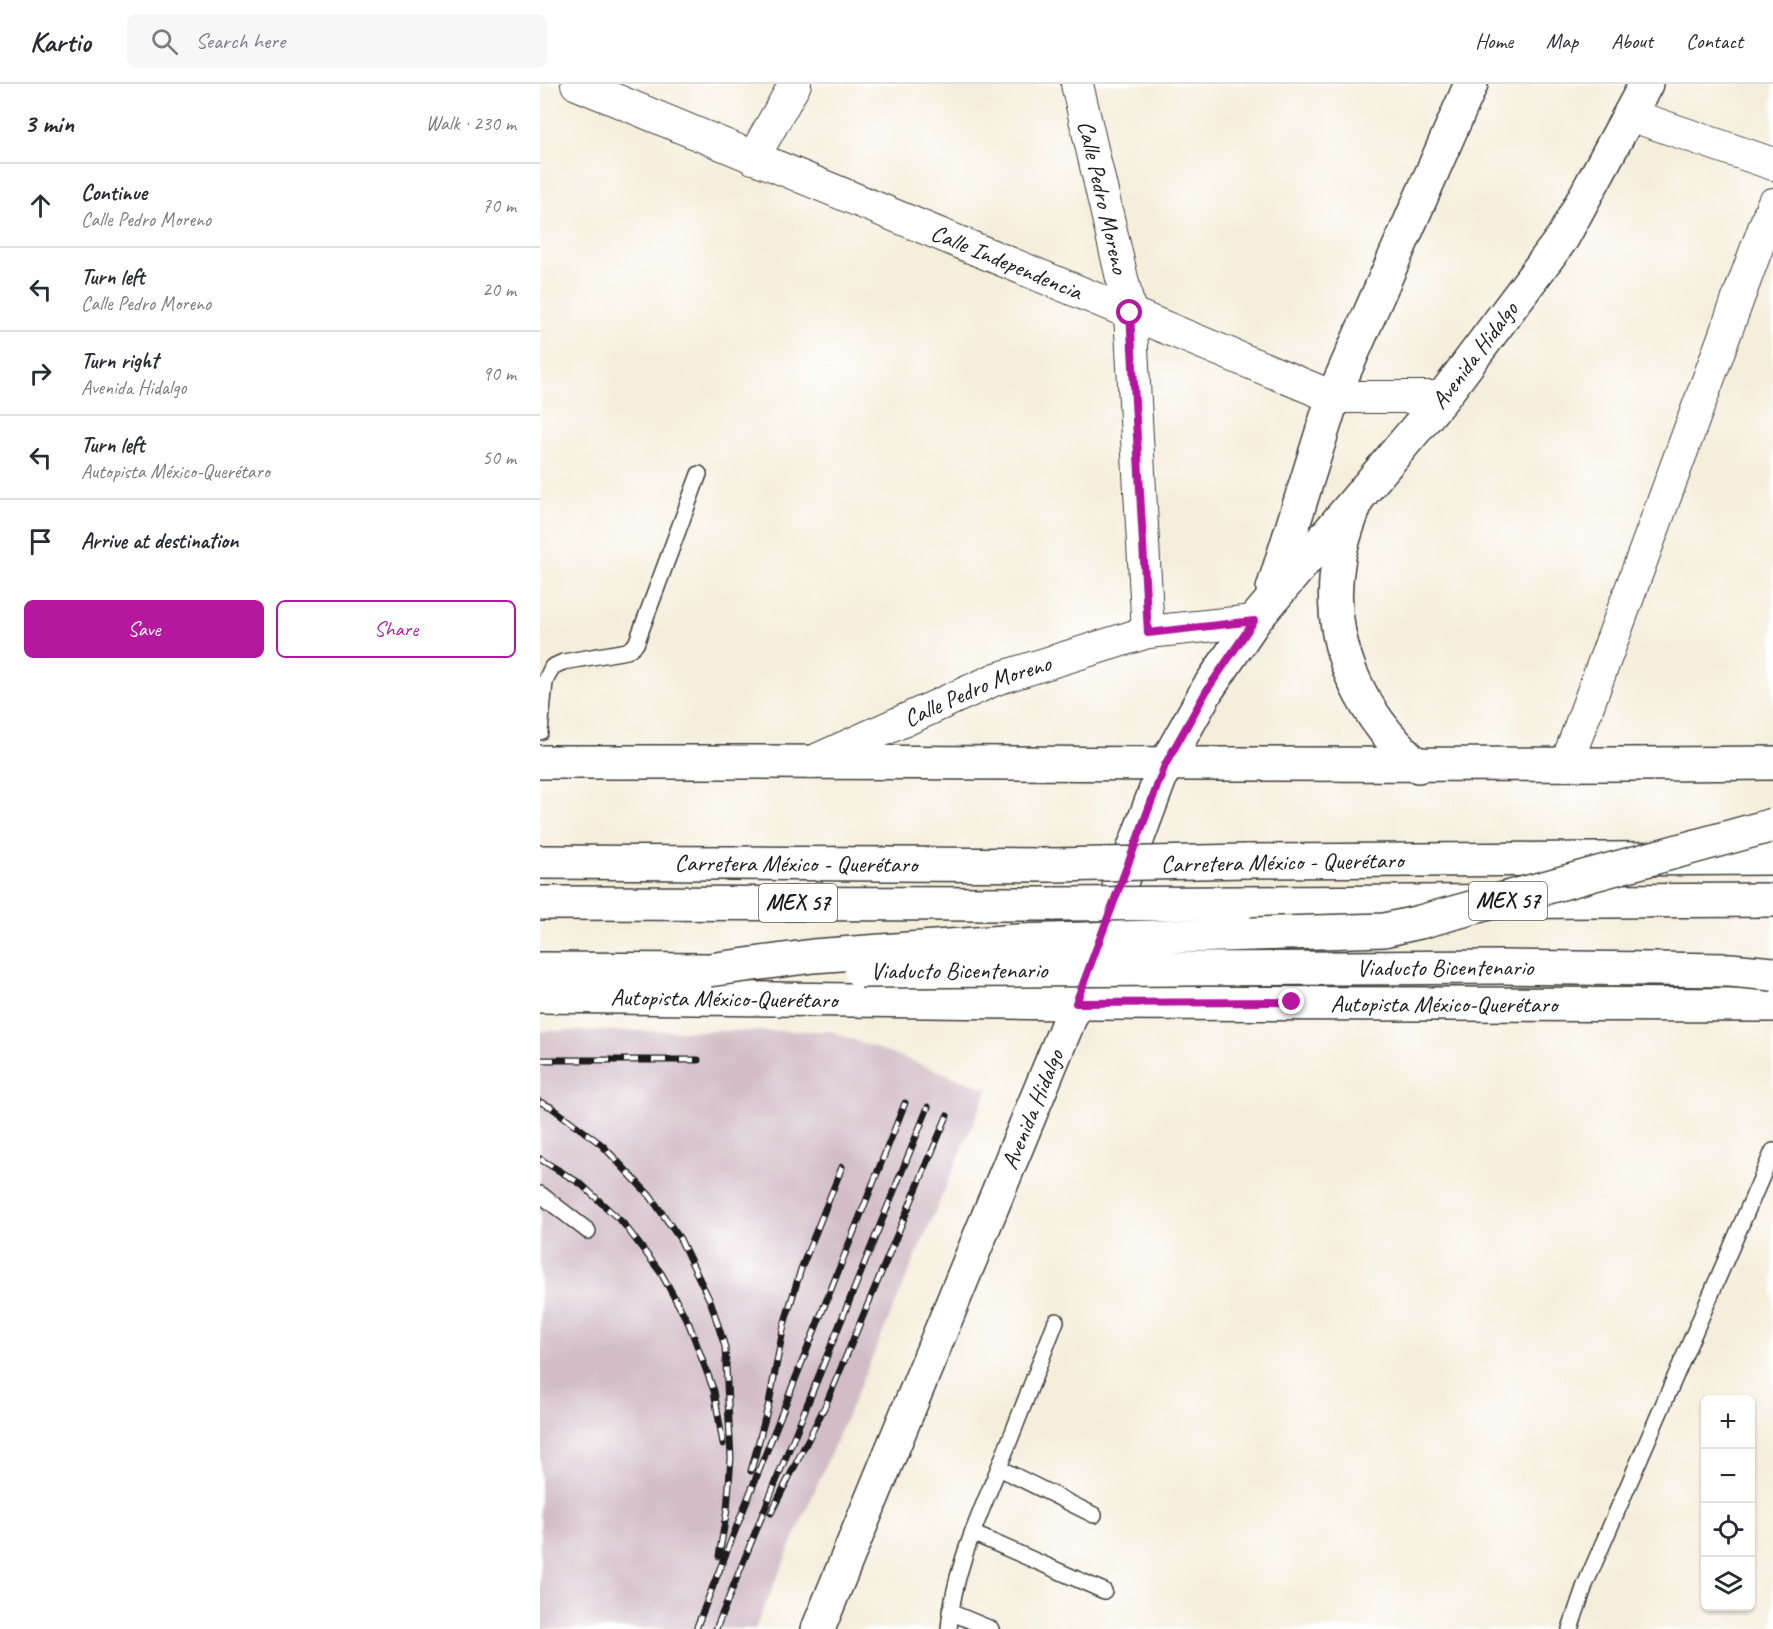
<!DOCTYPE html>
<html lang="en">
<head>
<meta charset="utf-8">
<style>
	:root { --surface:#fff; --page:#f7f7f7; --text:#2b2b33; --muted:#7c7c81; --line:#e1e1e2; --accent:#b5179e }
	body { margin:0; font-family:Caveat,sans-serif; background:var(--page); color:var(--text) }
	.controls { position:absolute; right:18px; bottom:18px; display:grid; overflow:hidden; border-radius:9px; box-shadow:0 2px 4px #0004 }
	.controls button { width:54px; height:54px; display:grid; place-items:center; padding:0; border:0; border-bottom:2px solid var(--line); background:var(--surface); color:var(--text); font:30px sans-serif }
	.stop { position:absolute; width:18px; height:18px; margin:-14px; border:4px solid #b5179e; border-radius:50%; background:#fff }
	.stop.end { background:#b5179e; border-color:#fff; box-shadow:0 2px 6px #0008 }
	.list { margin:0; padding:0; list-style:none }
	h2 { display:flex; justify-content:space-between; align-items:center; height:78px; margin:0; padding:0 24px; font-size:26px }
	h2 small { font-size:20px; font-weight:400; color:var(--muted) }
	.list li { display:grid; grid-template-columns:39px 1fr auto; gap:18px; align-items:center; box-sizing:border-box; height:84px; padding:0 24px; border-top:2px solid var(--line) }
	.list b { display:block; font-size:22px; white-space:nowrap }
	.list p { margin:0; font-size:20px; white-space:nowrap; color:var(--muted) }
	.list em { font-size:20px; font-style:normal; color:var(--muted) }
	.actions { display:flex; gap:12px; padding:18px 24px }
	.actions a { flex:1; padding:14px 0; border:2px solid var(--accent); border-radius:9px; text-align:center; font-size:21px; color:var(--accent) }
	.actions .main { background:var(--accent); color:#fff }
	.icon { flex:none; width:33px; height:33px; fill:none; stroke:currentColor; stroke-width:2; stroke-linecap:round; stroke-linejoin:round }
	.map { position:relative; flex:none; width:1233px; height:1545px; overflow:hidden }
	header { display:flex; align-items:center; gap:36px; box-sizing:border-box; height:84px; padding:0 30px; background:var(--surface); border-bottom:2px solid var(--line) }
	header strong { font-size:28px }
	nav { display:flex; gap:33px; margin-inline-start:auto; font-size:21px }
	.search { width:420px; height:54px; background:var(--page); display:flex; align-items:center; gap:15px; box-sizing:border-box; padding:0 21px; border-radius:9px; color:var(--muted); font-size:22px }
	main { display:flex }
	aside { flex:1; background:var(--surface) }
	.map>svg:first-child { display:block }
	.industrial { fill:#d2bdc6 }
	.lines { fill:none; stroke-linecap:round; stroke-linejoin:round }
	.service-casing { stroke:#3d3c39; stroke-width:18 }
	.minor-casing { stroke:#3d3c39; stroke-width:34 }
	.secondary-casing { stroke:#3d3c39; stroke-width:36 }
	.primary-casing { stroke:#3d3c39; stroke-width:36 }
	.trunk-casing { stroke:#3d3c39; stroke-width:36 }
	.motorway-casing { stroke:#3d3c39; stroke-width:36 }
	.service { stroke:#fff; stroke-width:15 }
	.minor { stroke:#fff; stroke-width:32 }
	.secondary { stroke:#fff; stroke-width:33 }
	.primary { stroke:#fff; stroke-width:33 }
	.trunk { stroke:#fff; stroke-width:33 }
	.motorway { stroke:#fff; stroke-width:33 }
	.rail-casing { stroke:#1c1c1c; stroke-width:7 }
	.rail { stroke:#fff; stroke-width:4.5; stroke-dasharray:14; stroke-linecap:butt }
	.trunk-bridge-casing { stroke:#3d3c39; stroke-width:36; stroke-linecap:butt }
	.motorway-bridge-casing { stroke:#3d3c39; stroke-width:36; stroke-linecap:butt }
	.trunk-bridge { stroke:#fff; stroke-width:33 }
	.motorway-bridge { stroke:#fff; stroke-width:33 }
	.route { stroke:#b5179e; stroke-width:8 }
	.labels { text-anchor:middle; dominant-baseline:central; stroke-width:4.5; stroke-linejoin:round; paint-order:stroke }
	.shield { fill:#fff; stroke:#606060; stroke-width:1.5 }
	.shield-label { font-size:22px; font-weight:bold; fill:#1c1c1c }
	.street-label { font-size:24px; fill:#1c1c1c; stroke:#fff }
</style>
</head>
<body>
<header>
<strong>Kartio</strong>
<div class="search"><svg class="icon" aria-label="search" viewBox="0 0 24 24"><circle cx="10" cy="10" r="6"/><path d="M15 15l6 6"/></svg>Search here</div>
<nav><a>Home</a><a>Map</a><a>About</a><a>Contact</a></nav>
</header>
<main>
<aside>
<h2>3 min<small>Walk · 230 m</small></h2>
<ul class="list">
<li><svg class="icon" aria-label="ahead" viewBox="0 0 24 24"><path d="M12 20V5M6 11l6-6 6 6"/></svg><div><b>Continue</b><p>Calle Pedro Moreno</p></div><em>70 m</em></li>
<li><svg class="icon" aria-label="left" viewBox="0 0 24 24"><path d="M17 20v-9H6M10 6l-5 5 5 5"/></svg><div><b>Turn left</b><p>Calle Pedro Moreno</p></div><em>20 m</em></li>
<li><svg class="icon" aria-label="right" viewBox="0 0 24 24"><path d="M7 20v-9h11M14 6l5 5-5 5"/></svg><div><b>Turn right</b><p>Avenida Hidalgo</p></div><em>90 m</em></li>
<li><svg class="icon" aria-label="left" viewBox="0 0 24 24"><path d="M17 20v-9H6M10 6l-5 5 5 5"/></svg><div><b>Turn left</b><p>Autopista México-Querétaro</p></div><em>50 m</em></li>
<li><svg class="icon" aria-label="arrive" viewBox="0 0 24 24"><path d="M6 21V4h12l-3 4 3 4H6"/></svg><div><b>Arrive at destination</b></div></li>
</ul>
<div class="actions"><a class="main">Save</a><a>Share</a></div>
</aside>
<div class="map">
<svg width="1233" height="1545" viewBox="0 0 1233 1545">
	<rect width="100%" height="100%" fill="#fff"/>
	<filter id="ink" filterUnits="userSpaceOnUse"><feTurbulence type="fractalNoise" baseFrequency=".0167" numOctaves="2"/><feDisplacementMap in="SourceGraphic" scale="12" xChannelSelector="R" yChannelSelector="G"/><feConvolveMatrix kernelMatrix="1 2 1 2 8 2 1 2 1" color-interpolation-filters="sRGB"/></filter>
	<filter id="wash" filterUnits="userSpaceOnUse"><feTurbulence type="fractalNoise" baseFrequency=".008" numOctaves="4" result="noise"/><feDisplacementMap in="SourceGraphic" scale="24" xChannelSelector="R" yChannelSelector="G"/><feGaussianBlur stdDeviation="1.35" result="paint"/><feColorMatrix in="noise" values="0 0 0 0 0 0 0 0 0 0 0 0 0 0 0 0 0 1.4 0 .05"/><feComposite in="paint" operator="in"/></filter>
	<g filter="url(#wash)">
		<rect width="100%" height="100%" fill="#f5eedb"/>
		<!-- industrial -->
		<path class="industrial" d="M0,947h290l158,58 -233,540h-215z"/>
	</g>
	<g filter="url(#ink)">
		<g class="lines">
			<defs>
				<g id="service">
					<path d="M0,648l5,-50 7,-15 11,-5 64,-11 9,-7 63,-170"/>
					<path d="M0,1110l48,37"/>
					<path d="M459,1384l95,47"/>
					<path d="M432,1449l132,58"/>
					<path d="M410,1528l41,17"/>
					<path d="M409,1545c4,-57 29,-110 50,-162 20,-49 38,-97 57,-146"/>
					<path d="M1030,1545l15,-44 188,-434"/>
				</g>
				<g id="minor">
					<path id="s1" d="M37,0l756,313h110"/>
					<path id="s2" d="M537,0l53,229 18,319"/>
					<path d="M1090,31l143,49"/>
					<path d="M213,74l42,-74"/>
					<path id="s3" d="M274,677l182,-82 152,-47 106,-11"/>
					<path d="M1026,681l207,-561"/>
				</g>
				<g id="secondary">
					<path d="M733,505l60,-192 138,-313"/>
					<path id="s4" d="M278,1545l258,-626 89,-238 42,-75 47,-69 189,-224 120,-160 83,-153"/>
				</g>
				<g id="primary">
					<path d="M817,416c-7,19 -14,37 -18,57 -15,82 19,155 79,209"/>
					<path d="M0,678c411,-1 822,5 1233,1"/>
					<path id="s5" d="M0,912l536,7 697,2"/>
				</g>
				<g id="trunk">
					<path d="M706,777l527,-3"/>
					<path id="s6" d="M0,778l513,3"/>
					<path d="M0,819l515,1"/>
					<path d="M702,819l531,-3"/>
				</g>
				<path id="motorway" d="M0,885l169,1"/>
			</defs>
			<!-- service casing -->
			<use href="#service" class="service-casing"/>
			<!-- minor casing -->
			<use href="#minor" class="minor-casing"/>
			<!-- secondary casing -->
			<use href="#secondary" class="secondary-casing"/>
			<!-- primary casing -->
			<use href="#primary" class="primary-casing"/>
			<!-- trunk casing -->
			<use href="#trunk" class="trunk-casing"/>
			<!-- motorway casing -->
			<use href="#motorway" class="motorway-casing"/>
			<!-- service -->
			<use href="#service" class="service"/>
			<!-- minor -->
			<use href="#minor" class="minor"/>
			<!-- secondary -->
			<use href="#secondary" class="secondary"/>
			<!-- primary -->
			<use href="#primary" class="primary"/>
			<!-- trunk -->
			<use href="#trunk" class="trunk"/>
			<!-- motorway -->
			<use href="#motorway" class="motorway"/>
			<defs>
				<g id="rail">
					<path d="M0,976h158"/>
					<path d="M0,1018l11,5 51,38 48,51 30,43 31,64 14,44 6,111 -4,52 -8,46"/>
					<path d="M0,1075l41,25 42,39 38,50 28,51 25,67 9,53"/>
					<path d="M211,1387l18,-68 15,-78 17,-56 41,-102"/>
					<path d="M231,1429l55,-109 121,-288"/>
					<path d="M156,1545l209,-526"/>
					<path d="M176,1545l212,-522"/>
				</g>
			</defs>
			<!-- rail casing -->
			<use href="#rail" class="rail-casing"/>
			<!-- rail -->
			<use href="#rail" class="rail"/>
			<defs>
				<g id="trunk-bridge">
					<path d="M513,781l193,-4"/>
					<path d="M515,820l187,-1"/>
				</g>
				<g id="motorway-bridge">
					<path d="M169,886l104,-14 204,-15 367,-11 36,-8 353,-97"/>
					<path id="s7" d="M321,887l640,-4 229,3 43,4"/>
				</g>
			</defs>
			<!-- trunk-bridge casing -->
			<use href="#trunk-bridge" class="trunk-bridge-casing"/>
			<!-- motorway-bridge casing -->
			<use href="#motorway-bridge" class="motorway-bridge-casing"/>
			<!-- trunk-bridge -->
			<use href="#trunk-bridge" class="trunk-bridge"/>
			<!-- motorway-bridge -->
			<use href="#motorway-bridge" class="motorway-bridge"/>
		</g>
	</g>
	<g class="lines" filter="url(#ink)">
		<!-- route -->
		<path class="route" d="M590,229l18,320 106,-12 -47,69 -42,75 -89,238 216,-1"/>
	</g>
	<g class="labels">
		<!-- shield labels -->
		<g class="shield">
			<rect x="929" y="798" width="78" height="38" rx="4.5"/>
			<rect x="219" y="800" width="78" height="38" rx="4.5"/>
		</g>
		<g class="shield-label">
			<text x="968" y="817">MEX 57</text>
			<text x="258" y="819">MEX 57</text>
		</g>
		<!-- street labels -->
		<g class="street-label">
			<text stroke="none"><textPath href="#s2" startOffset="116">Calle Pedro Moreno</textPath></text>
			<text stroke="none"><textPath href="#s1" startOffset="465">Calle Independencia</textPath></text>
			<text stroke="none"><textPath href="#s4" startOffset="1446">Avenida Hidalgo</textPath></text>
			<text stroke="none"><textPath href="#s3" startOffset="178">Calle Pedro Moreno</textPath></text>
			<text transform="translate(742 778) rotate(-1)">Carretera México - Querétaro</text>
			<text stroke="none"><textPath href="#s6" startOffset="256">Carretera México - Querétaro</textPath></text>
			<text stroke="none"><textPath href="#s7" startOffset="584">Viaducto Bicentenario</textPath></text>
			<text stroke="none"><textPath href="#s7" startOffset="98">Viaducto Bicentenario</textPath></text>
			<text stroke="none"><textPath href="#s5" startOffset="184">Autopista México-Querétaro</textPath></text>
			<text stroke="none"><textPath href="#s5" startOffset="904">Autopista México-Querétaro</textPath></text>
			<text stroke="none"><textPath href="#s4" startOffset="562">Avenida Hidalgo</textPath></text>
		</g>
	</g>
</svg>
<div class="controls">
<button>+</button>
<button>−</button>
<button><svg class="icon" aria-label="locate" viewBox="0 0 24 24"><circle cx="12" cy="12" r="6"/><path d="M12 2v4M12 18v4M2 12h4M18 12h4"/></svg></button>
<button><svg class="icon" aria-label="layers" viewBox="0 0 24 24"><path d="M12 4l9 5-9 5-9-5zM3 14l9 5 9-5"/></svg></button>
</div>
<div class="stop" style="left:590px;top:229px"></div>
<div class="stop end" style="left:752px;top:918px"></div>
</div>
</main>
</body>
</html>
